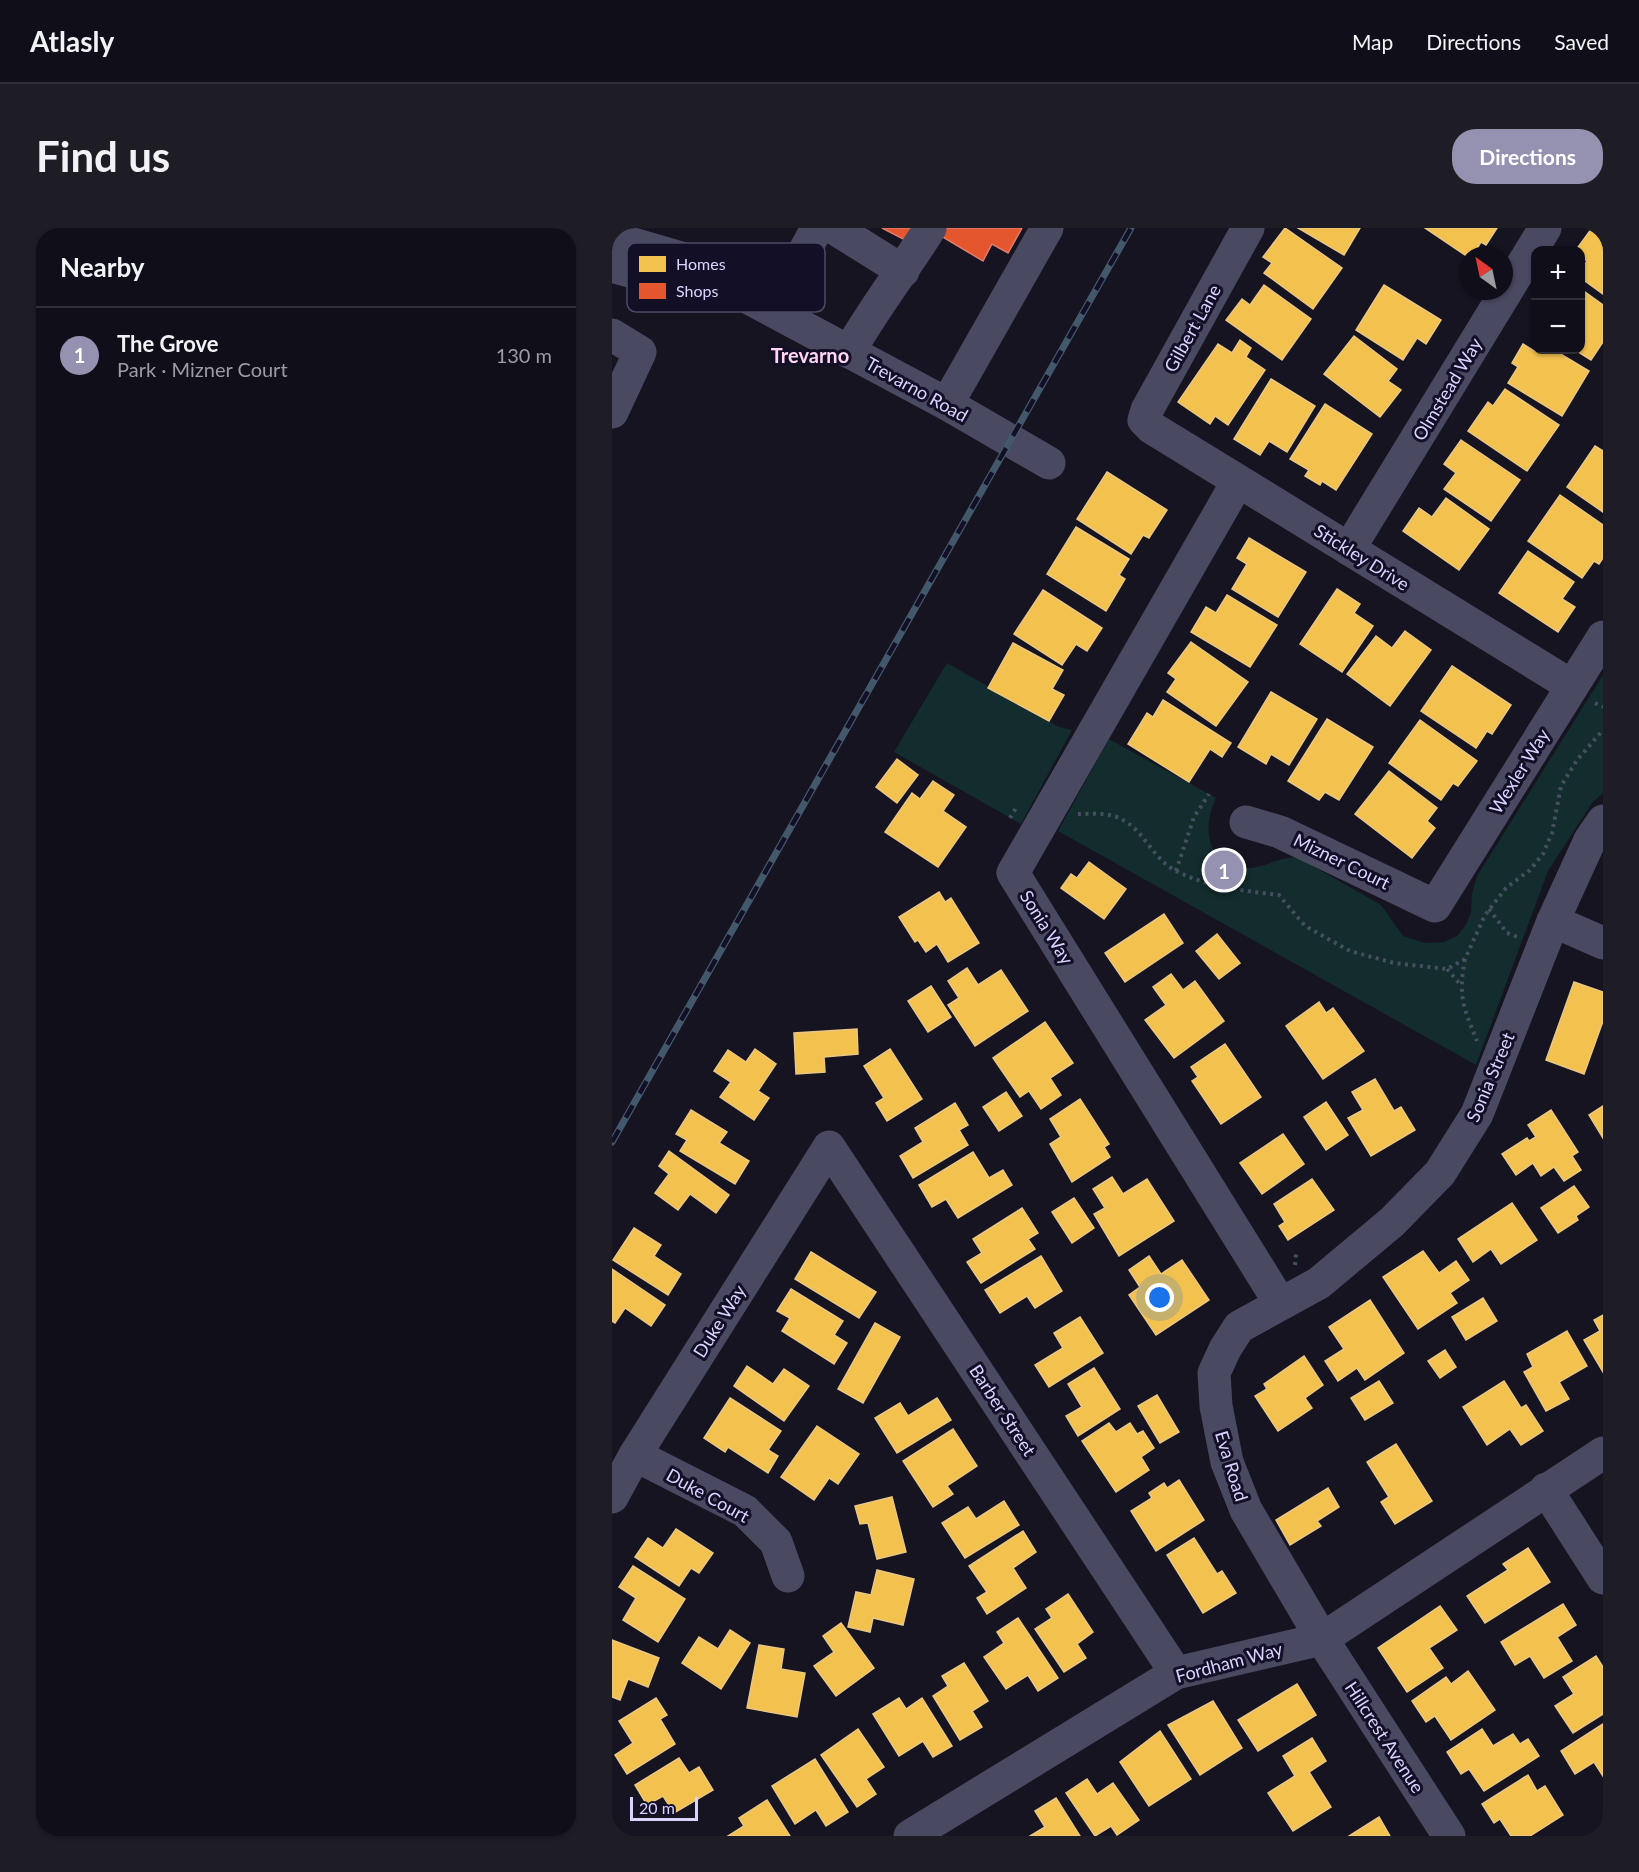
<!DOCTYPE html>
<html lang="en">
<head>
<meta charset="utf-8">
<style>
	:root { --surface:#100f19; --page:#1e1d26; --text:#f1f3f6; --muted:#9c9ca2; --line:#302f38; --accent:#9591b1 }
	body { margin:0; font-family:Lato,sans-serif; background:var(--page); color:var(--text) }
	.controls { position:absolute; right:18px; top:18px; display:grid; overflow:hidden; border-radius:12px; box-shadow:0 2px 4px #0004 }
	.controls button { width:54px; height:54px; display:grid; place-items:center; padding:0; border:0; border-bottom:2px solid var(--line); background:var(--surface); color:var(--text); font:30px sans-serif }
	.compass { position:absolute; left:847px; top:18px; width:54px; height:54px; border-radius:50%; background:var(--surface); box-shadow:0 2px 4px #0004; rotate:327deg }
	.scale { position:absolute; left:18px; bottom:15px; width:68px; box-sizing:border-box; padding-left:6px; border:3px solid #d9d4ff; border-top:0; font-size:16px; line-height:21px; white-space:nowrap; color:#d9d4ff; -webkit-text-stroke:4px #130f26; paint-order:stroke }
	.you { position:absolute; left:548px; top:1070px; width:21px; height:21px; margin:-15px; border:4px solid #fff; border-radius:50%; background:#1a73e8; box-shadow:0 0 0 9px #1a73e833 }
	.badge { display:grid; place-items:center; width:39px; height:39px; border-radius:50%; background:var(--accent); color:#fff; font-size:20px; font-weight:700 }
	.pin { position:absolute; translate:-50% -50%; border:3px solid #fff; box-shadow:0 2px 6px #0006 }
	.list { margin:0; padding:0; list-style:none }
	h2 { display:flex; justify-content:space-between; align-items:center; height:78px; margin:0; padding:0 24px; font-size:26px }
	h2 small { font-size:20px; font-weight:400; color:var(--muted) }
	.list li { display:grid; grid-template-columns:39px 1fr auto; gap:18px; align-items:center; box-sizing:border-box; height:96px; padding:0 24px; border-top:2px solid var(--line) }
	.list b { display:block; font-size:22px; white-space:nowrap }
	.list p { margin:0; font-size:20px; white-space:nowrap; color:var(--muted) }
	.list em { font-size:20px; font-style:normal; color:var(--muted) }
	.map { position:relative; flex:none; width:991px; height:1608px; overflow:hidden; border-radius:24px }
	header { display:flex; align-items:center; gap:36px; box-sizing:border-box; height:84px; padding:0 30px; background:var(--surface); border-bottom:2px solid var(--line) }
	header strong { font-size:28px }
	nav { display:flex; gap:33px; margin-inline-start:auto; font-size:21px }
	.intro { display:flex; align-items:center; justify-content:space-between; box-sizing:border-box; height:144px; padding:0 36px }
	h1 { margin:0; font-size:42px }
	.button { padding:15px 27px; border-radius:24px; background:var(--accent); color:#fff; font-size:21px; font-weight:700 }
	main { display:flex; gap:36px; padding:0 36px }
	aside { flex:1; background:var(--surface); border-radius:24px; box-shadow:0 2px 4px #0004 }
	.map>svg:first-child { display:block }
	.green { fill:#132c2d }
	.homes { fill:#f2c14e; stroke:#eac783; stroke-width:1.5 }
	.shops { fill:#e4572e; stroke:#e17c6d; stroke-width:1.5 }
	.lines { fill:none; stroke-linecap:round; stroke-linejoin:round }
	.path { stroke:#44505f; stroke-width:4; stroke-dasharray:3 4.5; stroke-linecap:butt }
	.minor { stroke:#4a4962; stroke-width:33 }
	.rail-casing { stroke:#43596b; stroke-width:7 }
	.rail { stroke:#130f26; stroke-width:4.5; stroke-dasharray:14; stroke-linecap:butt }
	.labels { text-anchor:middle; dominant-baseline:central; stroke-width:6; stroke-linejoin:round; paint-order:stroke }
	.street-label { font-size:18px; fill:#d9d4ff; stroke:#130f26 }
	.neighbourhood-label { font-size:20px; font-weight:bold; fill:#ffd6f0; stroke:#130f26 }
	.key { fill:#130f26; stroke:#4e4a67; stroke-width:1.5 }
	.key-label { font-size:16px; fill:#d9d4ff }
</style>
</head>
<body>
<header>
<strong>Atlasly</strong>
<nav><a>Map</a><a>Directions</a><a>Saved</a></nav>
</header>
<div class="intro"><h1>Find us</h1><a class="button">Directions</a></div>
<main>
<aside>
<h2>Nearby<small></small></h2>
<ul class="list">
<li><span class="badge">1</span><div><b>The Grove</b><p>Park · Mizner Court</p></div><em>130 m</em></li>
</ul>
</aside>
<div class="map">
<svg width="991" height="1608" viewBox="0 0 991 1608">
	<rect width="100%" height="100%" fill="#161421"/>
	<!-- green -->
	<g class="green">
		<path d="M335,435l112,64 13,3 -51,94 -127,-72z"/>
		<path d="M991,447v118l-11,10 -44,68 -72,194 -418,-234 51,-92 107,59c-14,28 -10,68 29,70 20,1 35,-13 54,-10l82,47 22,31 22,7 19,-1 13,-6 9,-11 5,-13 1,-19 5,-17z"/>
	</g>
	<!-- homes -->
	<g class="homes">
		<path d="M673,0l57,40 -29,41 -49,-36 8,-10 -9,-6z"/>
		<path d="M686,0h62l-16,27z"/>
		<path d="M813,0h72l-11,17 -5,-3 -8,13 -5,2z"/>
		<path d="M980,0l11,6v60l-22,-16v-8l6,-9 -6,-4v-7h-5z"/>
		<path d="M652,57l47,34 -29,41 -56,-40 16,-21 8,6z"/>
		<path d="M772,57l57,35 -15,24 -9,-6 -14,22 -47,-30z"/>
		<path d="M969,61l22,16v37l-12,18 -16,-10h6z"/>
		<path d="M742,108l43,33 -9,12 13,9 -21,27 -56,-43z"/>
		<path d="M628,112l11,8 -5,9 19,13 -37,55 -13,-9 -5,8 -32,-22 40,-58 14,9z"/>
		<path d="M911,116l11,7 2,-3 18,2 35,21 -27,45 -54,-33 10,-16 -6,-4z"/>
		<path d="M659,151l44,27 -28,46 -18,-11 -9,14 -26,-16z"/>
		<path d="M893,161l54,36 -32,46 -59,-40 20,-29 5,4z"/>
		<path d="M713,176l47,30 -36,56 -14,-9 -2,4 -15,-9 4,-6 -19,-11z"/>
		<path d="M849,212l59,40 -29,41 -47,-32 12,-16 -12,-9z"/>
		<path d="M983,218l8,5v61l-36,-25z"/>
		<path d="M495,244l60,38 -18,28 -6,-3 -12,19 -54,-35z"/>
		<path d="M948,267l43,30v33l-4,6 -5,-3 -12,17 -54,-37z"/>
		<path d="M834,270l43,31 -30,41 -56,-39 16,-23 13,9z"/>
		<path d="M464,299l53,32 -10,16 6,4 -19,32 -59,-37z"/>
		<path d="M637,310l57,34 -28,45 -46,-28 15,-25 -10,-6z"/>
		<path d="M916,323l46,31 -12,17 13,8 -17,25 -59,-39z"/>
		<path d="M725,361l23,15 -6,9 19,13 -31,46 -42,-28z"/>
		<path d="M431,362l59,38 -15,23 -11,-7 -14,21 -48,-31z"/>
		<path d="M615,367l50,30 -27,42 -59,-35 15,-25 10,6z"/>
		<path d="M793,403l26,19 -41,56 -43,-32 29,-38 16,12z"/>
		<path d="M579,414l57,40 -32,44 -49,-34 9,-13 -8,-6z"/>
		<path d="M401,415l50,27 -11,19 12,6 -15,26 -61,-33z"/>
		<path d="M840,438l59,39 -19,29 -5,-3 -11,17 -55,-37z"/>
		<path d="M659,464l46,27 -28,46 -18,-11 -5,10 -28,-17z"/>
		<path d="M551,472l68,43 -9,14 -12,-8 -21,33 -61,-38 19,-31 6,4z"/>
		<path d="M715,491l46,28 -34,53 -14,-8 -6,8 -31,-19z"/>
		<path d="M808,492l57,41 -19,25 -5,-3 -12,17 -52,-37z"/>
		<path d="M285,531l21,16 -21,28 -21,-16z"/>
		<path d="M777,543l48,37 -10,13 8,7 -23,30 -57,-44z"/>
		<path d="M321,553l21,14 -11,16 23,16 -28,40 -53,-35 27,-39 8,6z"/>
		<path d="M477,634l37,27 -22,30 -43,-31 10,-14 6,4z"/>
		<path d="M327,664l6,10 6,-4 28,45 -31,19 -11,-18 -11,8 -8,-12 -3,2 -16,-25z"/>
		<path d="M552,686l19,29 -58,39 -20,-29z"/>
		<path d="M605,706l23,29 -21,16 -23,-28z"/>
		<path d="M355,740l11,17 23,-15 27,41 -53,35 -27,-41 11,-7 -11,-17z"/>
		<path d="M559,746l12,16 12,-9 29,40 -50,37 -29,-38 21,-15 -13,-18z"/>
		<path d="M962,754l29,10v29l-19,53 -38,-14z"/>
		<path d="M319,758l20,31 -23,15 -20,-31z"/>
		<path d="M707,774l7,11 7,-5 31,43 -41,28 -37,-53z"/>
		<path d="M433,794l28,41 -23,15 11,17 -20,14 -12,-18 -9,6 -27,-39z"/>
		<path d="M245,801l1,25 -34,3 1,15 -29,2 -2,-41z"/>
		<path d="M613,816l36,53 -40,27 -29,-43 6,-4 -7,-10z"/>
		<path d="M143,821l21,15 -18,27 11,7 -15,22 -34,-23 11,-15 -17,-11 14,-21 18,12z"/>
		<path d="M278,821l32,50 -35,22 -11,-18 8,-5 -20,-32z"/>
		<path d="M763,851l19,32 7,-4 14,23 -44,26 -23,-38 15,-8 -11,-18z"/>
		<path d="M394,864l16,24 -23,15 -16,-24z"/>
		<path d="M468,871l29,45 -5,3 6,10 -38,25 -22,-38 11,-7 -11,-18z"/>
		<path d="M714,874l22,33 -22,15 -22,-33z"/>
		<path d="M343,875l13,22 -9,5 9,15 -55,33 -13,-22 23,-14 -8,-14z"/>
		<path d="M991,878v32l-14,-23z"/>
		<path d="M79,882l36,22 -8,11 30,18 -14,23 -55,-33 7,-11 -11,-6z"/>
		<path d="M939,882l27,42 -6,4 9,14 -17,11 -10,-14 -13,9 -8,-13 -17,12 -14,-21 25,-16 2,3 7,-4 -8,-12z"/>
		<path d="M671,906l21,30 -42,30 -22,-31z"/>
		<path d="M57,923l60,44 -13,18 -26,-19 -12,16 -23,-17 14,-19 -10,-8z"/>
		<path d="M361,924l16,26 14,-8 9,15 -54,33 -12,-19 -14,8 -13,-22z"/>
		<path d="M500,949l11,17 24,-15 27,42 -55,35 -25,-42 11,-6 -12,-19z"/>
		<path d="M700,951l22,31 -46,30 -9,-14 6,-4 -11,-18z"/>
		<path d="M962,958l15,21 -13,9 2,4 -20,13 -17,-25z"/>
		<path d="M462,970l20,30 -22,15 -20,-31z"/>
		<path d="M900,975l25,37 -36,24 -10,-15 -18,13 -15,-23z"/>
		<path d="M410,980l16,25 -10,6 7,10 -54,34 -14,-21 15,-9 -9,-14z"/>
		<path d="M22,1000l27,17 -7,11 27,18 -13,21 -55,-35z"/>
		<path d="M811,1023l16,22 17,-12 13,19 -19,13 7,10 -39,26 -35,-52z"/>
		<path d="M199,1024l65,40 -17,26 -64,-39z"/>
		<path d="M429,1028l21,35 -27,17 -8,-12 -27,17 -15,-23z"/>
		<path d="M537,1028l12,18 21,-14 27,40 -53,35 -27,-40 11,-8 -11,-17z"/>
		<path d="M0,1041l53,36 -14,21 -26,-18 -10,15 -3,-2z"/>
		<path d="M179,1061l52,32 -9,14 13,8 -13,21 -52,-33 8,-13 -13,-7z"/>
		<path d="M871,1070l14,23 -31,19 -14,-23z"/>
		<path d="M758,1072l34,53 -39,27 -8,-12 -19,13 -13,-20 19,-12 -15,-22z"/>
		<path d="M991,1087v57l-19,-32 16,-9 -6,-11z"/>
		<path d="M468,1089l23,36 -54,34 -14,-22 28,-17 -9,-15z"/>
		<path d="M263,1095l25,14 -37,66 -25,-14z"/>
		<path d="M955,1103l20,35 -28,16 10,17 -23,12 -22,-39 9,-5 -6,-13z"/>
		<path d="M833,1122l11,17 -16,11 -12,-17z"/>
		<path d="M692,1128l19,29 -18,13 7,10 -34,23 -23,-35 12,-7 -3,-5z"/>
		<path d="M135,1138l26,18 11,-15 25,17 -25,35 -50,-35z"/>
		<path d="M482,1140l26,41 -42,27 -12,-20 16,-9 -14,-23z"/>
		<path d="M767,1153l14,22 -28,17 -14,-22z"/>
		<path d="M892,1153l17,27 5,-3 17,26 -22,14 -11,-16 -23,16 -24,-38z"/>
		<path d="M545,1167l22,37 -19,11 -22,-37z"/>
		<path d="M118,1170l51,33 -13,19 10,6 -10,17 -40,-26 -3,5 -21,-14z"/>
		<path d="M325,1170l14,22 -54,33 -22,-35 25,-15 8,13z"/>
		<path d="M497,1195l7,9 14,-9 7,11 6,-3 11,17 -13,9 8,13 -33,22 -34,-51z"/>
		<path d="M205,1198l42,28 -21,30 -9,-6 -15,22 -33,-23z"/>
		<path d="M341,1201l24,37 -30,20 6,8 -20,13 -30,-46z"/>
		<path d="M784,1216l36,57 -37,23 -14,-22 8,-5 -22,-35z"/>
		<path d="M567,1252l25,40 -48,31 -25,-40 21,-13 -3,-5 15,-10 3,5z"/>
		<path d="M716,1260l11,19 -22,14 4,5 -31,19 -14,-25z"/>
		<path d="M280,1269l14,55 -29,7 -9,-36 -8,1 -5,-18z"/>
		<path d="M392,1273l15,24 -54,33 -23,-35 26,-16 8,12z"/>
		<path d="M64,1301l37,24 -14,20 -8,-5 -12,18 -44,-29 13,-19 15,10z"/>
		<path d="M411,1303l13,21 -23,16 13,20 -39,26 -10,-16 10,-6 -18,-26z"/>
		<path d="M582,1310l23,36 5,-3 14,22 -33,20 -36,-58z"/>
		<path d="M916,1320l22,34 -65,41 -18,-27 41,-26 -5,-6z"/>
		<path d="M21,1338l52,33 -27,43 -35,-22 13,-22 -17,-11z"/>
		<path d="M265,1342l37,9 -11,46 -30,-7 -3,14 -22,-5 8,-35 15,3z"/>
		<path d="M456,1366l25,38 -16,12 9,14 -22,14 -29,-43 17,-11 -6,-9z"/>
		<path d="M951,1376l13,21 -19,12 15,24 -28,17 -14,-22 -15,9 -14,-23z"/>
		<path d="M828,1378l17,24 -28,18 14,20 -36,24 -29,-44z"/>
		<path d="M406,1390l40,60 -20,13 -10,-16 -22,14 -22,-32 20,-14 -7,-11z"/>
		<path d="M229,1395l33,45 -38,28 -22,-30 20,-14 -11,-16z"/>
		<path d="M118,1402l20,13 -29,46 -39,-26 17,-26 19,12z"/>
		<path d="M0,1412l47,18 -11,29 -20,-8 -8,21 -8,-3z"/>
		<path d="M147,1417l25,4 -3,20 24,4 -8,44 -50,-9z"/>
		<path d="M984,1428l7,11v47l-30,19 -18,-27 19,-12 -11,-17z"/>
		<path d="M352,1435l24,38 -16,10 10,16 -22,13 -27,-44 15,-10 -6,-10z"/>
		<path d="M856,1443l27,39 -44,30 -16,-24 -9,6 -14,-21 34,-24 5,7z"/>
		<path d="M685,1456l19,31 -58,36 -20,-31z"/>
		<path d="M44,1470l11,17 -7,4 15,25 -48,30 -12,-19 18,-12 -14,-22z"/>
		<path d="M287,1470l7,11 16,-11 30,48 -19,11 -10,-16 -24,15 -26,-42z"/>
		<path d="M601,1473l29,47 -42,27 -32,-50z"/>
		<path d="M991,1496v52l-9,-14 -19,12 -14,-23z"/>
		<path d="M246,1501l26,38 -18,12 10,15 -19,13 -36,-52z"/>
		<path d="M870,1501l11,17 20,-12 7,10 8,-5 11,17 -55,35 -15,-22 -8,5 -14,-22z"/>
		<path d="M548,1503l31,48 -42,27 -29,-44z"/>
		<path d="M700,1510l14,23 -17,11 22,35 -38,24 -25,-38 27,-17 -12,-20z"/>
		<path d="M67,1530l10,15 10,-6 14,23 -39,23 -11,-17 -16,9 -12,-20z"/>
		<path d="M203,1531l33,53 -22,14 -10,-16 -21,14 -23,-38z"/>
		<path d="M916,1547l9,16 8,-5 18,29 -33,21h-19l-11,-17 -6,4 -12,-19z"/>
		<path d="M475,1551l10,15 16,-11 26,37 -22,15 -6,-9 -16,10 -29,-43z"/>
		<path d="M444,1570l24,38h-50l15,-9 -10,-16z"/>
		<path d="M155,1572l23,36h-62l16,-10 -5,-8z"/>
		<path d="M767,1589l11,19h-41z"/>
	</g>
	<!-- shops -->
	<g class="shops">
		<path d="M270,0h37l-8,15z"/>
		<path d="M333,0h77l-14,25 -16,-9 -9,17 -42,-25z"/>
	</g>
	<g class="lines">
		<!-- path -->
		<g class="path">
			<path d="M983,475l8,4"/>
			<path d="M466,586c14,0 32,-2 45,6 22,12 30,39 53,51 32,16 68,20 103,24l26,31 45,25 44,12 53,6 18,-10 20,-44 21,-27 24,-18 13,-16 9,-21 9,-47 16,-26 26,-30"/>
			<path d="M398,590l6,-10"/>
			<path d="M564,643l18,-54 15,-23"/>
			<path d="M877,681l18,24 11,4"/>
			<path d="M853,731c-7,37 -2,48 12,82"/>
			<path d="M835,741l13,15"/>
			<path d="M683,1037l1,-11"/>
		</g>
		<!-- minor -->
		<g class="minor">
			<path d="M222,0l69,43"/>
			<path d="M636,0l-101,182 -3,10 8,8 420,258"/>
			<path d="M0,10l73,21 36,24 226,121 102,59"/>
			<path d="M0,38l67,19 42,-2"/>
			<path d="M161,82l44,-82"/>
			<path d="M0,107l28,17 -28,60"/>
			<path d="M237,124c24,-43 55,-82 81,-124"/>
			<path d="M335,176l100,-176"/>
			<path d="M626,253l-225,392 267,430"/>
			<path d="M737,321l196,-321"/>
			<path d="M634,594l34,10 155,74 168,-269"/>
			<path d="M941,693l50,22"/>
			<path d="M23,1227l110,56 31,31 12,34"/>
			<path d="M934,1261l57,89"/>
			<path d="M0,1269l23,-42 194,-308 347,526"/>
			<path d="M298,1608l266,-163 146,-34 281,-186"/>
			<path d="M837,1608l-127,-197 -76,-129 -19,-48 -11,-56 -2,-33 11,-24 14,-22 80,-44 73,-61 48,-49 37,-59 76,-193 37,-81 13,-19"/>
		</g>
		<defs>
			<path id="rail" d="M0,914l519,-914"/>
		</defs>
		<!-- rail casing -->
		<use href="#rail" class="rail-casing"/>
		<!-- rail -->
		<use href="#rail" class="rail"/>
	</g>
	<g class="labels">
		<!-- street labels -->
		<g class="street-label">
			<text transform="translate(580 100) rotate(-61)">Gilbert Lane</text>
			<text transform="translate(305 161) rotate(29)">Trevarno Road</text>
			<text transform="translate(835 161) rotate(-59)">Olmstead Way</text>
			<text transform="translate(750 329) rotate(32)">Stickley Drive</text>
			<text transform="translate(907 543) rotate(-58)">Wexler Way</text>
			<text transform="translate(730 633) rotate(26)">Mizner Court</text>
			<text transform="translate(435 699) rotate(58)">Sonia Way</text>
			<text transform="translate(878 849) rotate(-67)">Sonia Street</text>
			<text transform="translate(107 1093) rotate(-58)">Duke Way</text>
			<text transform="translate(391 1182) rotate(57)">Barber Street</text>
			<text transform="translate(620 1238) rotate(73)">Eva Road</text>
			<text transform="translate(96 1267) rotate(29)">Duke Court</text>
			<text transform="translate(617 1434) rotate(-15)">Fordham Way</text>
			<text transform="translate(773 1509) rotate(57)">Hillcrest Avenue</text>
		</g>
		<!-- neighbourhood labels -->
		<g class="neighbourhood-label">
			<text x="198" y="127">Trevarno</text>
		</g>
	</g>
	<!-- legend -->
	<rect x="15" y="15" width="198" height="69" rx="9" class="key"/>
	<rect x="27" y="28" width="27" height="16" fill="#f2c14e"/>
	<rect x="27" y="55" width="27" height="16" fill="#e4572e"/>
	<g class="key-label">
		<text x="64" y="42">Homes</text>
		<text x="64" y="69">Shops</text>
	</g>
</svg>
<div class="controls">
<button>+</button>
<button>−</button>
</div>
<svg class="compass" viewBox="-18 -18 36 36"><path d="M0-13l5 13h-10z" fill="#e53935"/><path d="M0 13l5-13h-10z" fill="#9c9ca2"/></svg>
<div class="scale">20 m</div>
<div class="you"></div>
<div class="pin badge" style="left:612px;top:642px">1</div>
</div>
</main>
</body>
</html>
